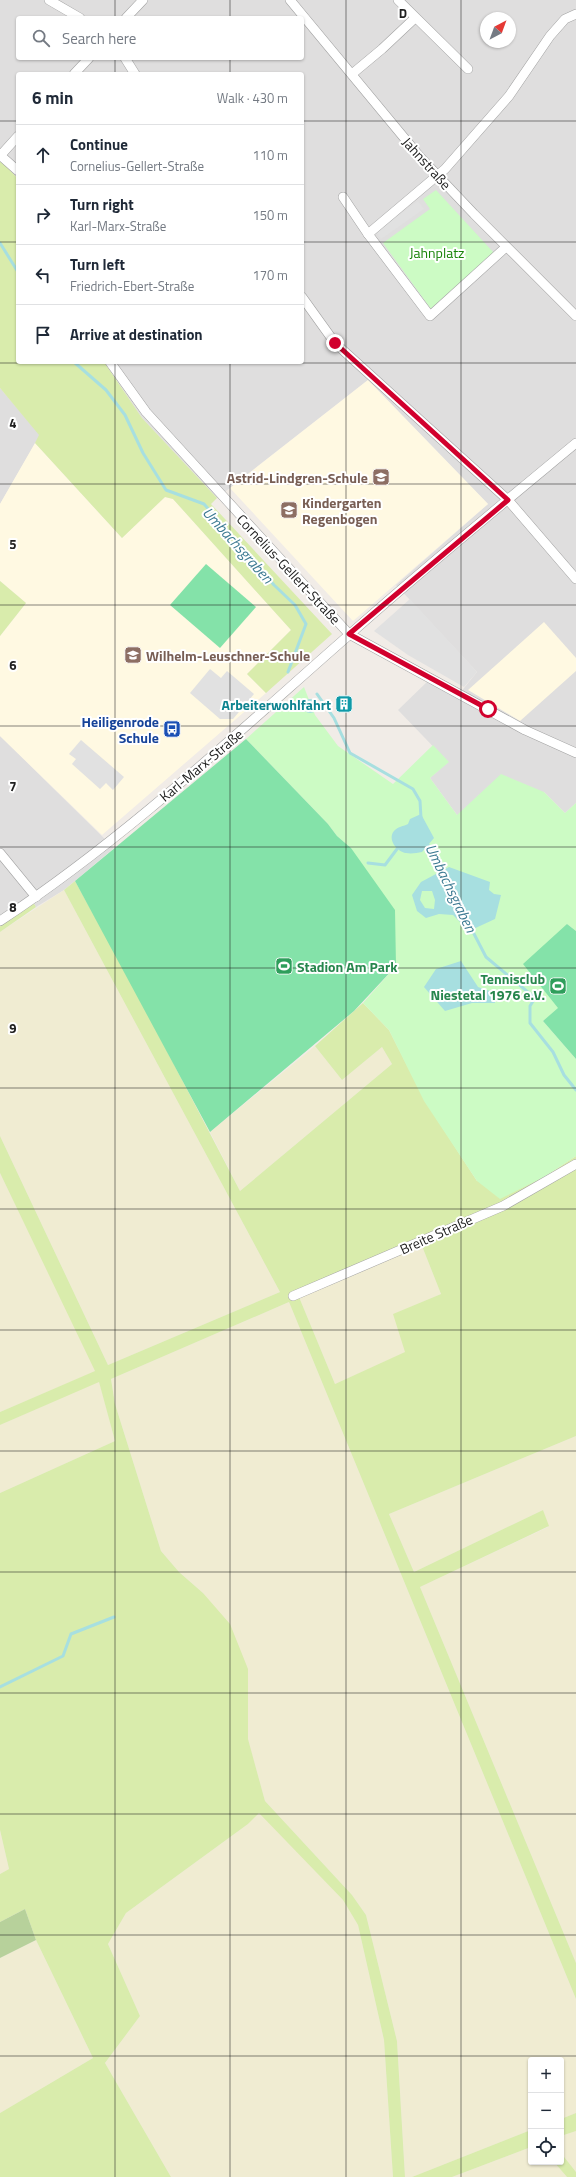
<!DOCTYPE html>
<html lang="en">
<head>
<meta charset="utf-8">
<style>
	:root { --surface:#fff; --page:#f6f6f7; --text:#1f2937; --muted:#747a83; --line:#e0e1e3 }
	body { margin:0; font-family:"Titillium Web",sans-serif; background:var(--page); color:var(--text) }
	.controls { position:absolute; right:12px; bottom:12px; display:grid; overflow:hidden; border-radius:4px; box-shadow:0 1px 3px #0004 }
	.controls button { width:36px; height:36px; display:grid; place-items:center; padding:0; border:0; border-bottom:1px solid var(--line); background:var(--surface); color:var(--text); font:20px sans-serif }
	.compass { position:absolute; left:480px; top:12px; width:36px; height:36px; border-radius:50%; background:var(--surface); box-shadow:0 1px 3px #0004; rotate:41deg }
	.stop { position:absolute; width:12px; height:12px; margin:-9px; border:3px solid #d1002d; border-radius:50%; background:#fff }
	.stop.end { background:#d1002d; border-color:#fff; box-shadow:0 1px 4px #0008 }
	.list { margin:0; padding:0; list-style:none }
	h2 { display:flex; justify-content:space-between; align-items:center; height:52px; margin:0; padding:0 16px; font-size:17px }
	h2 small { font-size:13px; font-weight:400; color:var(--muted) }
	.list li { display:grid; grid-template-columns:26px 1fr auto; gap:12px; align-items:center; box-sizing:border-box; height:60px; padding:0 16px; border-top:1px solid var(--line) }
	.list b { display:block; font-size:15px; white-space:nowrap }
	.list p { margin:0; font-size:13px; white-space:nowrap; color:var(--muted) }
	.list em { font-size:13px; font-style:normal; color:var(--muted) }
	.icon { flex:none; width:22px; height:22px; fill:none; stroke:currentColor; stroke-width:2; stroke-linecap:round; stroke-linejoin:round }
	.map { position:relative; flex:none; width:576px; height:2177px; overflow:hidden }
	.search { position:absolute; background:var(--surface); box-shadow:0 1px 3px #0004; left:16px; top:16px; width:288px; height:44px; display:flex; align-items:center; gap:10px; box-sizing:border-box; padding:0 14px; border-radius:4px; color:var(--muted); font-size:15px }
	.panel { position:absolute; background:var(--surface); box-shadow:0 1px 3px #0004; left:16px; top:72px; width:288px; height:292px; border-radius:4px }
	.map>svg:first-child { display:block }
	.residential { fill:#dfdede; fill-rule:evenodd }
	.education { fill:#fff9e2 }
	.farmland { fill:#f0ecd2 }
	.grass { fill:#d9ecac; fill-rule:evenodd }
	.forest { fill:#b7d19b }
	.park { fill:#ccfbc4 }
	.pitch { fill:#84e2a9 }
	.parking { fill:#e1e1e1 }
	.water { fill:#a7dfe0; fill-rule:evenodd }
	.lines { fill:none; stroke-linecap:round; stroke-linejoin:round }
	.stream { stroke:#a7dfe0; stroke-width:3 }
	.minor-casing { stroke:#a2a2a2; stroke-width:10 }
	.minor { stroke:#fff; stroke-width:9 }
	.route { stroke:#d1002d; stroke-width:5 }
	.grid { fill:none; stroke:#212121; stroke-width:1; stroke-opacity:0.55 }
	.labels { text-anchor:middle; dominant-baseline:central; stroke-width:4; stroke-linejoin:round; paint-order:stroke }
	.street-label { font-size:14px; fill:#212121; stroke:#fff }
	.park-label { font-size:14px; fill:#198409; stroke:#fff }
	.education-label { font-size:14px; font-weight:bold; fill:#785e54; stroke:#fff; text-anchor:start }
	.culture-label { font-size:14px; font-weight:bold; fill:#0d838f; stroke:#fff; text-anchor:end }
	.transit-label { font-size:14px; font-weight:bold; fill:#164399; stroke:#fff; text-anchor:end }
	.leisure-label { font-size:14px; font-weight:bold; fill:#27864d; stroke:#fff; text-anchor:start }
	.water-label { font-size:15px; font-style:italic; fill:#3e7b93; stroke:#fff }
	.grid-label { font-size:13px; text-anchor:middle; font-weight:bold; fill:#212121; stroke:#fff; stroke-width:4; stroke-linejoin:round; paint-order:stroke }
</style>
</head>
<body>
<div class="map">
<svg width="576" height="2177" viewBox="0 0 576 2177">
	<rect width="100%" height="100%" fill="#f1ece7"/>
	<!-- residential -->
	<g class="residential">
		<path d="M0,0h576v803l-11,10 -21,-21 -87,23 -27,-37 18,-16 -50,-52 31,-30 27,18 21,-26 -81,-87 92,-81 -120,-124 -151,118 -75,-80 -38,-56h198v-288h-284v105l-18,-20zM18,18h284v40h-284zM486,18h24v24h-24z"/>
		<path d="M0,388l40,47 -40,69z"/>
		<path d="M0,736l114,112 -50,42 -28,17 -3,-5 -33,22z"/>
	</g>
	<!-- education -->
	<g class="education">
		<path d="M368,380l120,124 -135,117 -123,-133z"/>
		<path d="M35,443l87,95 43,-41 8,2 118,131 -44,44 19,19 -164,142 -102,-99v-100l26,-33 -26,-22v-77z"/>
		<path d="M544,622l32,36v13l-56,50 -52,-31z"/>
	</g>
	<!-- farmland -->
	<g class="farmland">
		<path d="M64,890l216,402 -172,73 -108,-229v-204z"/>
		<path d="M315,1046l27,34 40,-33 10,17 -152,127 -30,-59z"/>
		<path d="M0,1173l96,198 -96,41z"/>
		<path d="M422,1246l19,48 -47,20 12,38 -71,32 -36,-87z"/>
		<path d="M289,1302l287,697v114l-15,6v-59h-30v70l-119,47h-7l-8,-136 -31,-126 -14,-20 -87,-94 -17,-61v-71l-45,-76 -24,-21 -18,-21 -46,-147 -4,-25z"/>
		<path d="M99,1381l16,60 -115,52v-68z"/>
		<path d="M576,1436v527l-156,-376 128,-60 -5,-17 -129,62 -25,-58z"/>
		<path d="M259,1812l84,88 15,25 26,115 9,137h-222l-66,-114 35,-47 -32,-72 18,-31 122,-89z"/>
		<path d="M0,1830l9,39 -9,5z"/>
		<path d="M36,1940l57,118 -93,55v-155z"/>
		<path d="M576,2131v41l-15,-19v-17z"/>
		<path d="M531,2147v15h23l13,15h-115z"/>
	</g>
	<!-- grass -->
	<g class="grass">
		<path d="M0,159l18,20v183h86l38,56 75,80 -6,6 121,130 -66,59 -19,-19 44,-44 -118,-131 -8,-2 -43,41 -87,-95 4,-8 -39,-47z"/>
		<path d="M0,581l26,22 -26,33z"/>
		<path d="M75,881l57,103 108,207 152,-127 -10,-17 -40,33 -27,-34 48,-43 26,27 36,71 52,80 67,-4 32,-21v280l-187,78 25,58 129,-62 6,16 -129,61 156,376v36l-287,-697 -178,77 4,25 46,147 18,21 24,21 27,31 18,45v70l17,62 87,94 14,20 31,126 8,136h-12l-9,-137 -26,-115 -15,-25 -84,-87 -11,11 -122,89 -18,31 32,72 -35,47 66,114h-171v-64l93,-55 -57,-118 -11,-31 -25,13v-48l9,-5 -9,-39v-337l115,-52 -16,-59 -99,43v-13l95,-41 -95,-198v-37l108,229 172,-73 -216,-402zM422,1246l19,48 -48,20 12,38 -70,32 -36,-87z"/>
		<path d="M33,902l3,5 -36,25v-8z"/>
		<path d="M576,2113v18l-15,5v-17z"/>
		<path d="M531,2130v17l-79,30h-40z"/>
		<path d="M561,2153l15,19v5h-9l-13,-15h7z"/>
	</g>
	<!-- forest -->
	<path class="forest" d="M25,1909l11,31 -36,18v-36z"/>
	<!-- park -->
	<g class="park">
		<path d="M436,190l58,63 -63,56 -48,-66 47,-34 -7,-10z"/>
		<path d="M304,687l11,28 23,31 55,38 40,-39 16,17 -19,16 27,37 44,-41 43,18 21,21 11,-10v128l-9,-7 -9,85 -15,12 33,38v97l-32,21 -44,22 -23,-18 -53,-80 -35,-71 -26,-27 33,-37 -45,-118 -14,-12 -9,-12 -82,-85z"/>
	</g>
	<!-- pitch -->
	<g class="pitch">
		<path d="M206,564l50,43 -36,41 -50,-43z"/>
		<path d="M246,739l82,85 9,12 14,12 44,62 1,56 -42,45 -144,121 -135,-251z"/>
		<path d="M567,924l9,7v128l-33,-38 15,-13 -35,-44z"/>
	</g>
	<!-- parking -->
	<g class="parking">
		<path d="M418,201l6,8 -43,30 -5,-7z"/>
		<path d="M410,599l67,73 -13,15 -56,-32 -34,-24z"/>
		<path d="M210,669l11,9 6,-7 27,23 -21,25h-13l-30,-26z"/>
		<path d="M81,740l43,37 -11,13 -7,-7 -6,6 -28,-25 4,-5 -7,-5z"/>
	</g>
	<!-- water -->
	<g class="water">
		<circle cx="310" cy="706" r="7"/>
		<path d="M421,814l13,24 -12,14c-5,1 -11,2 -16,1 -9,-1 -19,-14 -12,-22 3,-4 10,-5 14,-7l2,-5z"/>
		<path d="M449,867l41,15 -1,8 5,4 7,1 -6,24 -26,12 -16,-16 -14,-1 -13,4 -9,-7 -5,-16 9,-13zM422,891h10l3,9 -1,9 -9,-1 -5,-8z"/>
		<path d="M461,961l17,26 15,5 2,11h-23l-27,8 -21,-24 12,-18z"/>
	</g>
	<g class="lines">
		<!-- stream -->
		<g class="stream">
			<path d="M0,243l18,29"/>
			<path d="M74,362l32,28 19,25 18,38 23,37 38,14 70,81 21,20 11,19 -18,48"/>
			<path d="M317,694l17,24 16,35 63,36 7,12 1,17"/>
			<path d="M427,843l17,30"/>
			<path d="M368,863l17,2 12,-16"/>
			<path d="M471,928l15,29 49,41 -5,8v17l23,29 11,23 12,15"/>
			<path d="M0,1687l63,-31 8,-22 43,-17"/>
		</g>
		<defs>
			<g id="minor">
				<path d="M49,0l31,18"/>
				<path d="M290,0l130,157 54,57 102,102"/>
				<path d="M398,0l70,69"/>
				<path d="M126,18l17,-18"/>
				<path d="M125,58l10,16"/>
				<path d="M74,74l15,-16"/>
				<path d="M352,74l30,-25 33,-31"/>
				<path d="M0,155l18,16"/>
				<path d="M0,156l18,-20"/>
				<path d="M343,197l25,37"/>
				<path d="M506,247l-76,69 -62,-82 77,-65 64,-73 41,-60 15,-17 11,-5"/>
				<path d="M302,297l33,46 173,157 68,79"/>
				<path d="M110,362l36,50 203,222 176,96 51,23"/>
				<path d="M0,853l36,44"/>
				<path d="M0,921c126,-83 236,-187 349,-286 74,-66 151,-129 227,-192"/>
				<path d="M293,1296l210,-90 73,-42"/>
			</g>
		</defs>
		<!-- minor casing -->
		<use href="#minor" class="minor-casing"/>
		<!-- minor -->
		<use href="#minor" class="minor"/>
	</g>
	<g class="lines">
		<!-- route -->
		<path class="route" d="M335,343l173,157 -159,134 139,75"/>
	</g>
	<!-- grid -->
	<path class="grid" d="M115,0v18M230,0v18M346,0v2177M461,0v2177M115,58v16M230,58v16M0,121h18M302,121h274M0,242h18M302,242h274M115,362v1815M230,362v1815M0,363h576M0,484h576M0,605h576M0,726h576M0,847h576M0,968h576M0,1088h576M0,1209h576M0,1330h576M0,1451h576M0,1572h576M0,1693h576M0,1814h576M0,1935h576M0,2056h576"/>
	<!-- icons -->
	<defs>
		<symbol id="school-square" viewBox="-11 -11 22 22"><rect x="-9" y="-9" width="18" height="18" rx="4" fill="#8d6e63" stroke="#fff"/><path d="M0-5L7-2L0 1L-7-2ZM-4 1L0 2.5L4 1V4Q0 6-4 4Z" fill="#fff"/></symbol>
		<symbol id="building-square" viewBox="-11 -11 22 22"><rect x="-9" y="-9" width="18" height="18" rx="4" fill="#0f9aa8" stroke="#fff"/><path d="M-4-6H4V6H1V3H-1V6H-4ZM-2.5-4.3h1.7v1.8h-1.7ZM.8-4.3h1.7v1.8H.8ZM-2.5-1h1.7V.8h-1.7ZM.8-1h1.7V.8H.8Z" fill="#fff"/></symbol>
		<symbol id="bus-square" viewBox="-11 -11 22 22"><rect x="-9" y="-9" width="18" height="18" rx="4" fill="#1a4fb4" stroke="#fff"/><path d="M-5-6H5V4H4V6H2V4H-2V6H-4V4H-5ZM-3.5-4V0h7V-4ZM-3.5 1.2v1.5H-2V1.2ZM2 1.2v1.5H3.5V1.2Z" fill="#fff"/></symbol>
		<symbol id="stadium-square" viewBox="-11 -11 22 22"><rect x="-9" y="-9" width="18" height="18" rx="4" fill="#2e9e5b" stroke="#fff"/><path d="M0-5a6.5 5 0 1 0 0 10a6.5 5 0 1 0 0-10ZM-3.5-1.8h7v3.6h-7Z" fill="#fff"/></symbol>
	</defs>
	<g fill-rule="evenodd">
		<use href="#school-square" x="371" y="467" width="20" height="20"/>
		<use href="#school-square" x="279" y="500" width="20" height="20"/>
		<use href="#school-square" x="123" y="645" width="20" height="20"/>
		<use href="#building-square" x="334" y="694" width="20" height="20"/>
		<use href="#bus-square" x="162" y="719" width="20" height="20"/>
		<use href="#stadium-square" x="274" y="956" width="20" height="20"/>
		<use href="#stadium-square" x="548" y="976" width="20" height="20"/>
	</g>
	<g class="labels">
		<!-- street labels -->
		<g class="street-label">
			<text transform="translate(427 163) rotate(48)">Jahnstraße</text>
			<text transform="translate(289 569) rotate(47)">Cornelius-Gellert-Straße</text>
			<text transform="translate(201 765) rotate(-40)">Karl-Marx-Straße</text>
			<text transform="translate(436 1234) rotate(-24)">Breite Straße</text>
		</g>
		<!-- park labels -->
		<g class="park-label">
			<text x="437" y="252">Jahnplatz</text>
		</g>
		<!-- education labels -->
		<g class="education-label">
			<text x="368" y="477" text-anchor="end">Astrid-Lindgren-Schule</text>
			<text x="302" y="502">Kindergarten<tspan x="302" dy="16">Regenbogen</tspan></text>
			<text x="146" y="655">Wilhelm-Leuschner-Schule</text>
		</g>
		<!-- culture labels -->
		<g class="culture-label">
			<text x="331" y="704">Arbeiterwohlfahrt</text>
		</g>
		<!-- transit labels -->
		<g class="transit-label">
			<text x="159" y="721">Heiligenrode<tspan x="159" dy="16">Schule</tspan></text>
		</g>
		<!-- leisure labels -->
		<g class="leisure-label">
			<text x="297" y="966">Stadion Am Park</text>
			<text x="545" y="978" text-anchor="end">Tennisclub<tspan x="545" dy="16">Niestetal 1976 e.V.</tspan></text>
		</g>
		<!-- water labels -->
		<g class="water-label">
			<text transform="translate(238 545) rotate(48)">Umbachsgraben</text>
			<text transform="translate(451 888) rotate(64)">Umbachsgraben</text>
		</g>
	</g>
	<g class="grid-label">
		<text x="403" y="18">D</text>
		<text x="13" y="428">4</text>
		<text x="13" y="549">5</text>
		<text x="13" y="670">6</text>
		<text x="13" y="791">7</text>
		<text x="13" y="912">8</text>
		<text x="13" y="1033">9</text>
	</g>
</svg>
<div class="controls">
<button>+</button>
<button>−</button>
<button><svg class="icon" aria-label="locate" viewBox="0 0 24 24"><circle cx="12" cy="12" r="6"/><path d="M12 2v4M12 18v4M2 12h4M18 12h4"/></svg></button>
</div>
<svg class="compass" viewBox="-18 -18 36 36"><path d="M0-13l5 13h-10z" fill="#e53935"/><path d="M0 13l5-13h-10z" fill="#747a83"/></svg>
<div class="stop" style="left:488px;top:709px"></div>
<div class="stop end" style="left:335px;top:343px"></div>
<div class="search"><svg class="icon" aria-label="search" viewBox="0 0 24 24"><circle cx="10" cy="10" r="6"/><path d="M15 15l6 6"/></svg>Search here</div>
<section class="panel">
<h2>6 min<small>Walk · 430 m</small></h2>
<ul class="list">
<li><svg class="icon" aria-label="ahead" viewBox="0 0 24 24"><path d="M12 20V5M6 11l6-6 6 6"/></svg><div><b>Continue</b><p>Cornelius-Gellert-Straße</p></div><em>110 m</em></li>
<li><svg class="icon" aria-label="right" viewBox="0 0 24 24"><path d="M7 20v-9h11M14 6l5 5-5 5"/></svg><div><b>Turn right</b><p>Karl-Marx-Straße</p></div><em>150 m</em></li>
<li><svg class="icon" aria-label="left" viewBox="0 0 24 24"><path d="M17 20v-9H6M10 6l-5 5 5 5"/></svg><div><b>Turn left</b><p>Friedrich-Ebert-Straße</p></div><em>170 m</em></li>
<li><svg class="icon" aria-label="arrive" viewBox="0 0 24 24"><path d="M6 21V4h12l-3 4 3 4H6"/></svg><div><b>Arrive at destination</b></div></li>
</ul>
</section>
</div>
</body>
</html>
